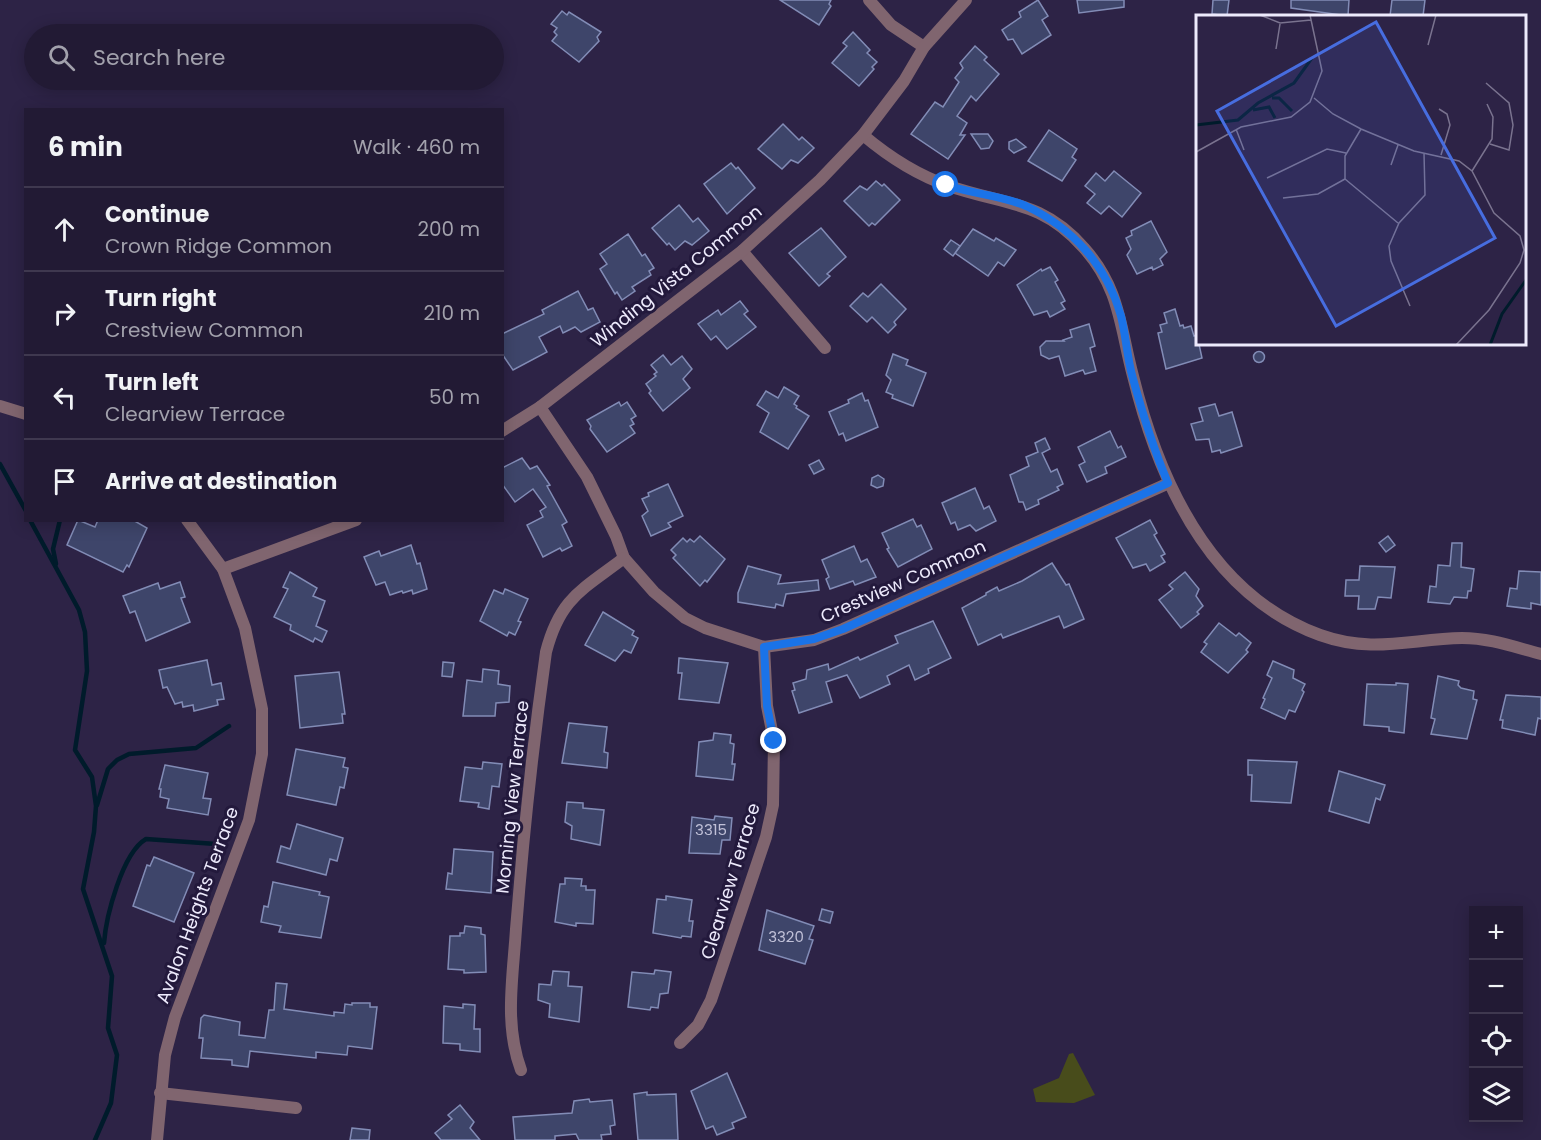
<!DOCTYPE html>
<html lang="en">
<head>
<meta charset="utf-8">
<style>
	:root { --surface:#221a34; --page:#2a233c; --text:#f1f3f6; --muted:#a2a1ac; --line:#3f384f }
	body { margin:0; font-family:Poppins,sans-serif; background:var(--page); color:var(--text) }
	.controls { position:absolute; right:18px; bottom:18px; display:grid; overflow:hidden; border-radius:0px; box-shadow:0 3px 15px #0003 }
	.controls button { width:54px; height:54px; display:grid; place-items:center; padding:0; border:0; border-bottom:2px solid var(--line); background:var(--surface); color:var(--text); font:30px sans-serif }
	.stop { position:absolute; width:18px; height:18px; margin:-14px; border:4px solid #1a73e8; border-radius:50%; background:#fff }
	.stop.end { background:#1a73e8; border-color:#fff; box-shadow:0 2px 6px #0008 }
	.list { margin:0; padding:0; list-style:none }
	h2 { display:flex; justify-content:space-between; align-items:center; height:78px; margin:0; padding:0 24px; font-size:26px }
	h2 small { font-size:20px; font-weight:400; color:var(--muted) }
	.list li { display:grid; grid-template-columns:39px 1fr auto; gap:18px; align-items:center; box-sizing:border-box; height:84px; padding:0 24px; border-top:2px solid var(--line) }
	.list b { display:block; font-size:22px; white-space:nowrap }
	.list p { margin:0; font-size:20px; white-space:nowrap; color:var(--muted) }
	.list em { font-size:20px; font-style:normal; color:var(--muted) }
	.icon { flex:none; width:33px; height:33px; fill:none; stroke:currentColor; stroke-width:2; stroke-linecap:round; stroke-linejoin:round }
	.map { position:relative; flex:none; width:1541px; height:1140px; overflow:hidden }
	.search { position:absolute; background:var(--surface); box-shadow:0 3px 15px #0003; left:24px; top:24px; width:480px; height:66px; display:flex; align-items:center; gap:15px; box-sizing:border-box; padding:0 21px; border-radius:33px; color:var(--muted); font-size:22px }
	.panel { position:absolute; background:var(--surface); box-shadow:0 3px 15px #0003; left:24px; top:108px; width:480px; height:414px; border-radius:0px }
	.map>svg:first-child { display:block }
	.green { fill:#484c1b }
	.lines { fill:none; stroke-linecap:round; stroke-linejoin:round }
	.stream { stroke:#001b2b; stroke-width:4.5 }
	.building { fill:#3e456a; stroke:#828cb6; stroke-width:1.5 }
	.street { stroke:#80656f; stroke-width:12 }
	.route { stroke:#1a73e8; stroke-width:8 }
	.labels { text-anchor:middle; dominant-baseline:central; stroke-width:6; stroke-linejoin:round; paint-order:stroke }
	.number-label { font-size:15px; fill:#c1c1d8 }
	.street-label { font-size:18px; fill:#edeafc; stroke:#23193c }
	.inset-river { fill:none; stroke:#001b2b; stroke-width:3 }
	.inset-road { fill:none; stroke:#7a738f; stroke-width:1.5 }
	.view { fill:#476ddf; fill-opacity:0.15; stroke:#476ddf; stroke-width:3 }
	.inset-edge { fill:none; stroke:#edeafc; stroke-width:3 }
</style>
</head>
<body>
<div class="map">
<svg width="1541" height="1140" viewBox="0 0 1541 1140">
	<rect width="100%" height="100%" fill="#2d2346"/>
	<!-- green -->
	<path class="green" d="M1073,1053l22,42 -21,8 -38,-1 -3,-13 26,-11 10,-24z"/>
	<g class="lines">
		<!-- stream -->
		<g class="stream">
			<path d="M0,464l26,47"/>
			<path d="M30,520l49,90 6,22 2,39 -12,79 17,27 4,29 -2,26 -11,57 29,87 -4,52 9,27 -6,48 -16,37"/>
			<path d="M56,564l-3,-15 7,-29"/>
			<path d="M97,805l11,-36 9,-9 12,-6 67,-6 33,-22"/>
			<path d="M104,943c2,-26 18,-90 42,-104l70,5"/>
		</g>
	</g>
	<!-- building -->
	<g class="building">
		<path d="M780,0h51l-2,4 2,2 -12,19z"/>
		<path d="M1038,0l10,16 -6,4 9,15 -29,19 -9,-15 -5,1 -6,-10 19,-13 -2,-5z"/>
		<path d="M1077,0h47v7l-45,6z"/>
		<path d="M1213,0h16l-2,16 -15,-2z"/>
		<path d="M1291,0h58l-1,16 -57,-8z"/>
		<path d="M1392,0h33l-2,16h-33z"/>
		<path d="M562,11l5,4 2,-3 32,20 -4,5 2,4 -20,21 -27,-21 5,-6 -3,-3 3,-4 -6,-4z"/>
		<path d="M853,32l17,18 -3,3 10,9 -5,5 2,2 -15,17 -27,-23 15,-17 -4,-3z"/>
		<path d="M975,46l12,11 -3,3 15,14 -23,27 -5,-5 -14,20 10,7 -7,12h5l-17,24 -37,-25 24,-32 8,5 16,-25 -4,-4 8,-10 -3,-5z"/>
		<path d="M783,124l16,16 3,-3 12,11 -16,15 -7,-3 -9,9 -24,-20z"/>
		<path d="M1049,130l28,19 -5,8 4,3 -14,21 -34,-20z"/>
		<path d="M971,134h17l5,7 -4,7 -8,1z"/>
		<path d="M1016,139l10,8 -12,6 -5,-4v-7z"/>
		<path d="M731,163l5,6 2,-2 17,21 -28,26 -23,-30z"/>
		<path d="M1114,171l27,22 -19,24 -13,-11 -8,8 -14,-11 8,-9 -10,-8 11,-13 9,8z"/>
		<path d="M876,181l6,5 2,-2 16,16 -25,25 -3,-2 -3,3 -25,-25 16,-15 7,4z"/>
		<path d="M679,205l14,17 5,-4 11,13 -17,14 -7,-4 -10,9 -6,-7 -2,2 -15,-17z"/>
		<path d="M1151,221l16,31 -7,7 3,6 -10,5 -1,-3 -15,7 -10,-19 4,-6 -5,-11 6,-3 -1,-4z"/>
		<path d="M821,228l25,29 -19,17 3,2 -11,10 -30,-33z"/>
		<path d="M973,229l21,12 2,-3 20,12 -12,16 -6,-4 -10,14 -33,-23z"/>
		<path d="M628,234l14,22 3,-2 9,14 -5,3 2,4 -19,12 3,4 -13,9 -5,-8 -2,2 -15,-25 7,-5 -7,-10z"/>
		<path d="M951,240l9,6 -7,10 -9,-7z"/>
		<path d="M1050,267l8,13 -3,2 10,19 -4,2 4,6 -15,8 -3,-6 -13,4 -17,-30 24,-16 1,2z"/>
		<path d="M881,284l25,25 -12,13 2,3 -8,8 -16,-16 -5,5 -17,-16 13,-13 5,4z"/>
		<path d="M578,291l10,19 5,-2 7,14 -19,10 -6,-5 -12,6 -3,-7 -21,11 8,15 -34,18 -11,-16v-20l42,-20 -2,-4z"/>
		<path d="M740,301l8,10 -4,3 12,13 -29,22 -11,-13 -5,4 -13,-16 20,-14 3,5z"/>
		<path d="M1175,309l5,17 3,-1 1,3 7,-2 3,10 3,-1 5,23 -36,11 -8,-36 4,-1 -2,-7 7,-2 -3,-10z"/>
		<path d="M1089,324l6,22 -5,2 6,23 -11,3 -2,-4 -18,6 -6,-20 -10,3 -8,-4 -1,-8 6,-6h18l-1,-1 9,-3 -2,-7z"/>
		<circle cx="1259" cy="357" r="5.5"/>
		<path d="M893,354l15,6 -2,5 20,8 -13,33 -21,-8 1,-3 -7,-3 5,-12 -5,-5z"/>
		<path d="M663,355l8,10 11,-9 10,13 -9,10 7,9 -27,23 -14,-18 2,-2 -5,-7 10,-8 -2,-2 3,-2 -6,-7z"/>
		<path d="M784,387l15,9 -5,8 3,2 -1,2 13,8 -21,33 -28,-17 9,-19 -12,-8 9,-14 12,7z"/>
		<path d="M862,393l3,8 3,-1 10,27 -32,14 -3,-8 -4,2 -10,-23 20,-9 -1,-3z"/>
		<path d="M619,402l2,4 6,-4 9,14 -5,3 3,5 -4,2 5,7 -28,19 -17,-23 1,-3 -4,-6z"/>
		<path d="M1215,404l4,12 13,-4 10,34 -21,7 -1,-3 -8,2 -3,-13 -13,1 -5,-16 12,-3 -4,-13z"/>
		<path d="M1110,431l8,17 3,-2 5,11 -21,10 2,6 -20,9 -8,-17 6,-3 -7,-15z"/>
		<path d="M1045,438l5,11 -8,4 9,19 6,-3 6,15 -6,3 2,3 -21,10 1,4 -13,6 -3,-8h-4l-9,-27 19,-9 -3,-9 12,-5 -3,-9z"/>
		<path d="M522,458l8,11 7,-3 13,19 -3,1 20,36 -5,3 10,21 -10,5 -2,-3 -17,9 -16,-32 16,-8 -3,-6 6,-4 -13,-18 -18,13 -13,-18v-16z"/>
		<path d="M819,460l5,9 -10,5 -5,-9z"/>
		<path d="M878,475l6,4 -1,7 -6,2 -6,-3 1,-7z"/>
		<path d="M668,484l15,32 -15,7 3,4 -20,9 -9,-20 6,-5 -6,-12 7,-3 -1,-3z"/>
		<path d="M975,488l9,21 5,-3 7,15 -20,10 -6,-6 -12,5 -3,-8 -4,2 -9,-21z"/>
		<path d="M913,519l4,8 4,-2 11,24 -34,18 -11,-18 2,-1 -7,-15z"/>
		<path d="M78,520l17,7 3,-7h35l14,8 -18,39 -2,-2 -4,7 -56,-27z"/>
		<path d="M1150,520l7,13 -3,2 11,19 -4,2 4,6 -15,9 -4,-7 -13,4 -17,-30z"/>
		<path d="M700,536l25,23 -18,23 -2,-2 -5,6 -27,-28 3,-3 -5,-5 12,-12 4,4 3,-3 4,3z"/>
		<path d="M1388,536l7,9 -9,7 -7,-9z"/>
		<path d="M1452,543h10l-1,24 13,2 -3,22h-3l-1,7 -13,-1 -4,7 -22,-2 2,-16 6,1 2,-22 12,1z"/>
		<path d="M411,545l6,19 3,-1 7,26 -14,5 -1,-4 -9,3 -1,-2 -12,4 -5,-13 -9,3 -12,-28 15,-6 2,5z"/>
		<path d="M854,546l7,16 6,-3 9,18 -21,8 -2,-4 -23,8 -4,-10 3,-2 -7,-17z"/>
		<path d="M1052,563l14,22 3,-1 15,35 -20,9 -5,-12 -56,22 -2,-4 -23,11 -16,-37 24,-13v-2l11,-6 2,4 23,-10z"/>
		<path d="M748,566l33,9 -3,9 40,-4 1,10 -33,4 -3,12 -7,-2 -1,4 -37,-6v-9z"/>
		<path d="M1360,566l35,1 -4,31 -13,-1 -3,12h-17l1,-13h-14l1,-16h13z"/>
		<path d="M1519,571l22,1v33l-10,-2v6l-24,-3 3,-18 7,1z"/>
		<path d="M290,572l27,16 -4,8 12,5 -9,25 11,5 -5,11 -7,-4 -2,4 -23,-12 1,-5 -17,-8 14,-28 -5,-2z"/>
		<path d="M1185,572l14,17 -3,7 7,10 -6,6 2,2 -18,14 -22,-28 14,-11 -4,-4z"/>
		<path d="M180,582l5,15 -4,1 9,24 -44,19 -11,-30 -5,2 -7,-17 35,-13 2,6z"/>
		<path d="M505,589l23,10 -10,22 3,1 -6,13 -6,-3 -2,4 -27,-15 14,-31 9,4z"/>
		<path d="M603,612l31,19 -2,4 6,3 -7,15 -7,-3 -9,11 -30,-16z"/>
		<path d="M933,621l18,37 -23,11 1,4 -14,7 -6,-15 -22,11 3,8 -30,14 -13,-23 -21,7 6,20 -33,11 -7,-22 3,-1 -2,-7 13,-4 1,-9 21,-6 1,6 29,-13 2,3 38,-17 -3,-7z"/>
		<path d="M1219,623l17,13 3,-3 12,10 -5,7 2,2 -20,21 -27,-21 6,-8 -3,-2z"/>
		<path d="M679,658l49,5 -9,40 -40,-4 3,-26h-4z"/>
		<path d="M207,660l5,25 9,-2 3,16 -7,1 1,5 -24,6 -1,-6 -10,2 -1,-5 -7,2 -8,-17 -4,1 -4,-18z"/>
		<path d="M1273,661l21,9 -1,8 12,6 -3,6 2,2 -9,20 -6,-2 -4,9 -24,-11 4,-9 -2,-1 9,-20 -5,-3z"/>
		<path d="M443,662l11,1 -2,14 -10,-1z"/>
		<path d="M483,669l16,2 -1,13 12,2 -1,16 -13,1 -1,13h-32l4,-36 15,2z"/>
		<path d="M339,672l6,42h-3l1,9 -43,5 -5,-52z"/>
		<path d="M1438,676l21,5 -1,4 3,3 13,3 -1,8 4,1 -10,39 -36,-5 4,-15 -4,-1z"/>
		<path d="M1396,683l12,1 -4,49 -15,-2v-4l-25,-2 3,-41 29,1z"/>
		<path d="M1506,695l35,2v22l-3,-1 -3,17 -33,-7 1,-8h-3z"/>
		<path d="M569,723l38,4 -3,25 4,1 -1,15 -45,-5z"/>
		<path d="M714,733l17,2 -1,8 4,1 -2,20h3l-2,16 -37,-4 3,-34 14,-2z"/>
		<path d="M296,749l49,9 -2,9 5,1 -4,20 -4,-1 -4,18 -49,-10z"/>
		<path d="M1248,760l49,2 -6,41 -40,-2 1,-26h-4z"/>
		<path d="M483,762l19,2 -3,23 -7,-1 -3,23 -11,-2 1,-4 -19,-2 5,-34 17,2z"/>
		<path d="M165,765l43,8 -5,25 8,1 -3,16 -41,-7 2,-9 -9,-2 1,-8h-2z"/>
		<path d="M1339,771l46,14 -5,15 -4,-2 -7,25 -40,-12z"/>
		<path d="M567,802l16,1v5l21,2 -4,35 -29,-6 1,-13 -7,-4z"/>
		<path d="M715,816l17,2 -2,22h-8l-2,14 -31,-1 3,-36 22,3z"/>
		<path d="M297,824l46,14 -6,23 -7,-2 -4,16 -49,-13 4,-16 9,3z"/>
		<path d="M454,849l39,3 -2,41 -45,-4 2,-16 4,1z"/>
		<path d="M154,857l40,16 -20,49 -41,-16 14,-41 3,1z"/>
		<path d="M565,878l17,1 -1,7h5v4h9l-2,34 -17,-1v3l-21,-4 5,-38h5z"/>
		<path d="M273,882l47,10 -1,3 10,2 -8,41 -42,-6 2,-6 -20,-4 3,-16 4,1z"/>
		<path d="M666,896l26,4 -3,21h4l-2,16 -9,-1 -1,2 -28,-5 4,-34 9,1z"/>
		<path d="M822,909l11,3 -3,11 -11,-3z"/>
		<path d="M767,910l47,16 -5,13 4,1 -8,24 -46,-14z"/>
		<path d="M465,926l16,2v6l4,1 1,37 -22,1v-3l-16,-1 2,-33h10v-3h4z"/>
		<path d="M655,970l16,2 -3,21 -8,1 -2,14 -7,-1 -1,3 -22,-3 4,-35 22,2z"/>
		<path d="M553,971l16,1 -1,14 14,1 -3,35 -30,-5 1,-13 -12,-4 1,-16 12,1z"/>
		<path d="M276,983l11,1 -3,25 50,7v-4l10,1 1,-9 7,1v-2h18v4h7l-5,42 -24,-3 -1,9 -31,-3v6l-66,-7 -2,16 -16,-2v-5l-31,-2 2,-20h-4l2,-20 3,-3 36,7 -1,13 26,3 4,-28h5z"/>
		<path d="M463,1004l12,1 -1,24h6v23l-20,-2v-6l-17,-1 1,-37 19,2z"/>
		<path d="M727,1073l19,44 -14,6 2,5 -17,7 -4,-9 -7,3 -15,-38z"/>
		<path d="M647,1092v3l29,-1 2,46h-40l-4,-46z"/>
		<path d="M589,1099l1,3 22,-2 3,25 -5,1 1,8 -10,1 1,5h-23l-3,-6 -21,2v4h-40l-2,-23 59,-4 2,-12z"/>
		<path d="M460,1105l14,17 -4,6 10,12h-39l-6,-7 17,-14 -4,-4z"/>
		<path d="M352,1128l18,2 -1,10h-19z"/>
	</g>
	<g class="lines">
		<!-- street -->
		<g class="street">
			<path d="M869,0l22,25 33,22"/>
			<path d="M863,135c26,22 54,40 86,51 55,19 93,14 135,62 36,40 36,79 49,128 26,105 77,219 187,259 53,19 90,4 142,3 28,0 52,9 79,16"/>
			<path d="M742,251l83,97"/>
			<path d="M0,406l26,8"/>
			<path d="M540,407l47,70 29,59 8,22 30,34 31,26 20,10 59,19 50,-7 29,-11 326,-146"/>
			<path d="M502,431l38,-24 202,-156 78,-71 43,-45 41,-54 20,-34 42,-47"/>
			<path d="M223,569l133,-49"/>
			<path d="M680,1043l18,-18 13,-25 55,-163 7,-32 1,-64 -7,-35 -3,-59"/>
			<path d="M521,1070c-17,-46 -8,-93 -5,-141 7,-92 17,-185 30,-277 14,-54 36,-62 78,-94"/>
			<path d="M160,1093l136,15"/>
			<path d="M157,1140l8,-85 10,-38 74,-197 13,-66v-45l-17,-81 -22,-59 -36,-49"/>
		</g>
	</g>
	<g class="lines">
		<!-- route -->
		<path class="route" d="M774,741l-7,-35 -3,-59 50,-8 29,-10 325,-146c-15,-35 -26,-71 -36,-108 -5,-19 -6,-39 -11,-59 -14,-50 -48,-88 -95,-110 -25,-11 -54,-12 -80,-21"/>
	</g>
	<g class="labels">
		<!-- number labels -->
		<g class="number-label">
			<text x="711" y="829">3315</text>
			<text x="786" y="936">3320</text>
		</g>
		<!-- street labels -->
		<g class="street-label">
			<text transform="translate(676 276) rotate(-39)">Winding Vista Common</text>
			<text transform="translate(903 581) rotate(-24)">Crestview Common</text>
			<text transform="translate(512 797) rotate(-84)">Morning View Terrace</text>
			<text transform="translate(730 881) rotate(-73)">Clearview Terrace</text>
			<text transform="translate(197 905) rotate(-70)">Avalon Heights Terrace</text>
		</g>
	</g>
	<!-- overview -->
	<g transform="translate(1196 15)">
		<rect width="330" height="330" fill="#2d2346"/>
		<path class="inset-river" d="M76,83h7l13,13M57,95l16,-3 6,11M0,110l42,-5 20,-17 36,-20 18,-25M294,330l12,-31 24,-34"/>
		<path class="inset-road" d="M64,0l20,8 31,-3M232,30l8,-30M80,34l4,-25M290,68l23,20 4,22 -4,25 -19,-6M118,83l19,16 28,15 53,22 45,10 13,10 22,42 26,23 4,14 -4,13 -31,47 -33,35M243,94l8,5 3,11 -9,30M40,114l8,21M165,114l-16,27v23l53,44M0,137l45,-25 50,-10 19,-15 12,-31 -12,-56M195,150l7,-20M276,156l20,-32 1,-22 -6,-13M71,163l60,-29 19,4M87,183l35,-4 27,-15M214,291l-19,-45 -2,-15 10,-23 26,-28 -1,-42"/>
		<path class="view" d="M180,7l119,216 -159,88 -119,-215z"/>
		<rect width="330" height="330" class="inset-edge"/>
	</g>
</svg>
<div class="controls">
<button>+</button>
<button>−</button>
<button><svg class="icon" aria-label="locate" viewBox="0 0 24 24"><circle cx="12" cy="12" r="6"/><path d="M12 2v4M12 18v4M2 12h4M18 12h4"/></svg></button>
<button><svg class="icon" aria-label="layers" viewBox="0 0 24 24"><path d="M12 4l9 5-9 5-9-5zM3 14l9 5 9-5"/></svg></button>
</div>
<div class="stop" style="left:946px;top:185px"></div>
<div class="stop end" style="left:774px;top:741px"></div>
<div class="search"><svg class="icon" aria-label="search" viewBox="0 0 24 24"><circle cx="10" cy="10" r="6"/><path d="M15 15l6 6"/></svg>Search here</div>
<section class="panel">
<h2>6 min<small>Walk · 460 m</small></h2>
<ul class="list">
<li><svg class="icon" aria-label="ahead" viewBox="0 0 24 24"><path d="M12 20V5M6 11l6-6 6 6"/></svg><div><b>Continue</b><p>Crown Ridge Common</p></div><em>200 m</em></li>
<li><svg class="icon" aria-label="right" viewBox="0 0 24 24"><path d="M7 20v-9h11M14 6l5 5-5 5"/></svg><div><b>Turn right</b><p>Crestview Common</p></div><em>210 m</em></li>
<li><svg class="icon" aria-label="left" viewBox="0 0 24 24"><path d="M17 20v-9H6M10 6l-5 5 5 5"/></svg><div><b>Turn left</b><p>Clearview Terrace</p></div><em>50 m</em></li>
<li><svg class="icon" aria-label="arrive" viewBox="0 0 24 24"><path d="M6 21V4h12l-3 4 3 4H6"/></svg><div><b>Arrive at destination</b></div></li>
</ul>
</section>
</div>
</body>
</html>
